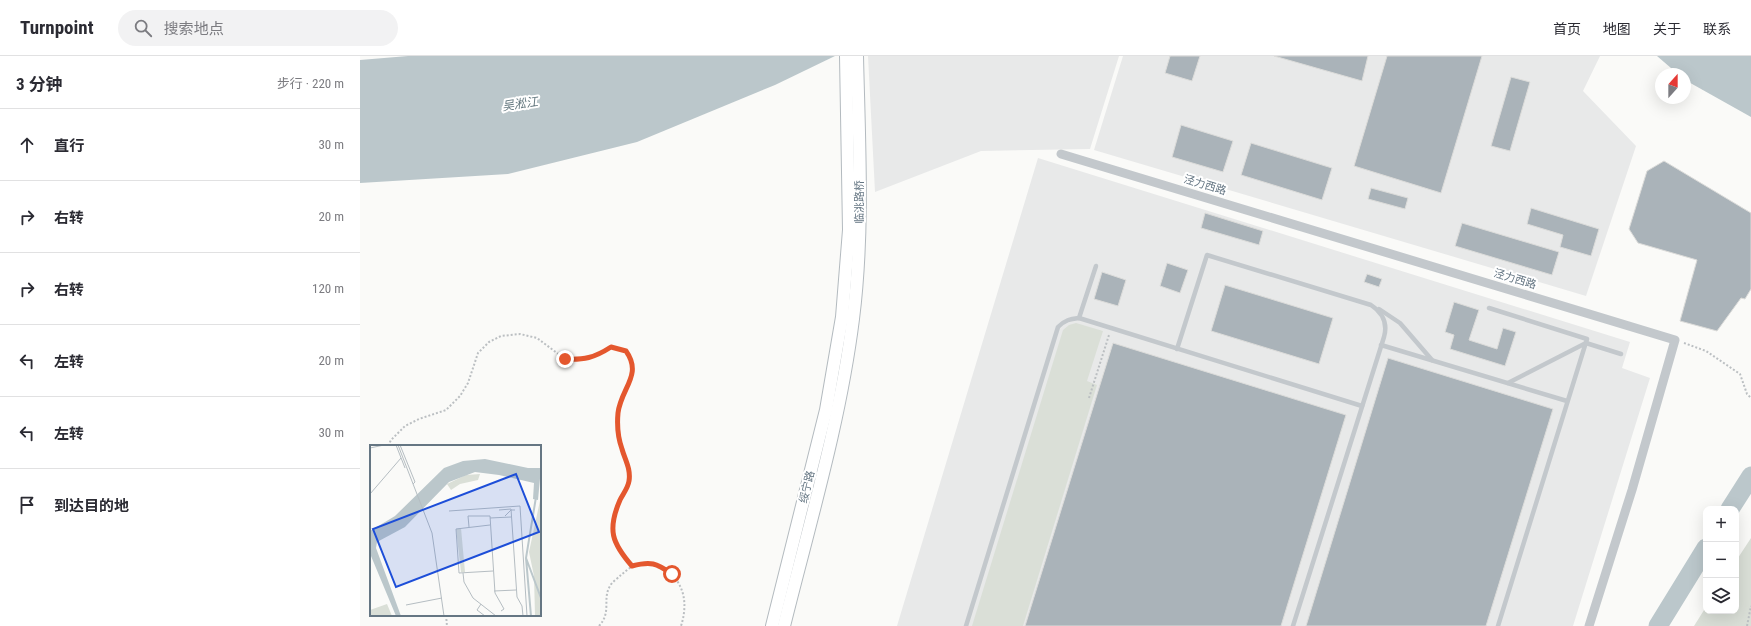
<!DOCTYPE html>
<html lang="zh">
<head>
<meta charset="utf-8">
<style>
	:root { --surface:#fff; --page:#f2f2f3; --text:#2b2b33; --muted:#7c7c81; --line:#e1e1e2 }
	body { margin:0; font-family:"Roboto Condensed","Noto Sans SC",sans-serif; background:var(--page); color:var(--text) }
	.controls { position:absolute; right:12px; bottom:12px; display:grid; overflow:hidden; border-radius:8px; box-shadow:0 4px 16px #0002 }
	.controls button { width:36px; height:36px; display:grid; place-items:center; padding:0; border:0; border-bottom:1px solid var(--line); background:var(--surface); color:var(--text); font:20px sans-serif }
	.compass { position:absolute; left:1295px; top:12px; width:36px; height:36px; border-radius:50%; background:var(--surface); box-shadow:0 4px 16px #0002; rotate:21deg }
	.stop { position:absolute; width:12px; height:12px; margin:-9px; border:3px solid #e4572e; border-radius:50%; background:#fff }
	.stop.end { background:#e4572e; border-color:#fff; box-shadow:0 1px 4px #0008 }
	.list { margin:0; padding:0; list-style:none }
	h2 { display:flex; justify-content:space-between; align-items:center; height:52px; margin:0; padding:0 16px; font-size:17px }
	h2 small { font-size:13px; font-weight:400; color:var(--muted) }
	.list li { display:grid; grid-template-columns:26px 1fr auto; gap:12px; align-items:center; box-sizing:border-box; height:72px; padding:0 16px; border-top:1px solid var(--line) }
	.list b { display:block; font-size:15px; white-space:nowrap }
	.list em { font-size:13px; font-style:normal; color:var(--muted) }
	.icon { flex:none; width:22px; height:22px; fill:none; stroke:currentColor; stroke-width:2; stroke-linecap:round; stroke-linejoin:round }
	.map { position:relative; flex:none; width:1391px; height:570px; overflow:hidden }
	header { display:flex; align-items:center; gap:24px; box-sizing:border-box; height:56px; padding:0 20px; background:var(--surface); border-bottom:1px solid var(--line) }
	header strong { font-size:19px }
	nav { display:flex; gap:22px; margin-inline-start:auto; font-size:14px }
	.search { width:280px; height:36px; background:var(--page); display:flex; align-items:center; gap:10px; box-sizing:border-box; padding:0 14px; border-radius:22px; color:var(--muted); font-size:15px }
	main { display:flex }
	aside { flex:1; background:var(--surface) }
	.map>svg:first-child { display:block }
	.built { fill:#e8e9e9 }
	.green { fill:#dadfd7 }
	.water { fill:#bbc7cb }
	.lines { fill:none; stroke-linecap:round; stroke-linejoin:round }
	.river { stroke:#bbc7cb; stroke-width:19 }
	.building { fill:#aab3b9; stroke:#dcdcda }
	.secondary-casing { stroke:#b3babf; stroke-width:14 }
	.path { stroke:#bbbfc2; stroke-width:2; stroke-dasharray:2 2; stroke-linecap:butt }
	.service { stroke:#c3c8cc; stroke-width:4.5 }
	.minor { stroke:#c3c8cc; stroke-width:9 }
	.secondary { stroke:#fff; stroke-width:12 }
	.route { stroke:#e4572e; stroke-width:5 }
	.labels { text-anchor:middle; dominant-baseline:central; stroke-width:4; stroke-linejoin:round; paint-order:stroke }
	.street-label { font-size:11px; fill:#657683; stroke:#fff }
	.water-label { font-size:12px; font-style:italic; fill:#60757c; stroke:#fff }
	.inset-river { fill:none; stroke:#bbc7cb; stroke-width:2 }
	.inset-road { fill:none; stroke:#b5bdc2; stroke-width:1 }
	.view { fill:#1d4ed8; fill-opacity:0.15; stroke:#1d4ed8; stroke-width:2 }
	.inset-edge { fill:none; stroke:#657683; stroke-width:2 }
</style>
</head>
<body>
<header>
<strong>Turnpoint</strong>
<div class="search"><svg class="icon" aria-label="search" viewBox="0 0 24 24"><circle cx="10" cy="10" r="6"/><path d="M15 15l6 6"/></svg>搜索地点</div>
<nav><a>首页</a><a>地图</a><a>关于</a><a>联系</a></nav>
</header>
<main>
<aside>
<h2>3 分钟<small>步行 · 220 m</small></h2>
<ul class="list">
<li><svg class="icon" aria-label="ahead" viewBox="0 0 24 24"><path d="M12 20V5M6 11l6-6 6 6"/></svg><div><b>直行</b></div><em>30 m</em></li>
<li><svg class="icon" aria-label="right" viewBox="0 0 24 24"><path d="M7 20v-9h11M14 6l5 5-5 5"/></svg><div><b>右转</b></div><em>20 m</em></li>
<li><svg class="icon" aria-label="right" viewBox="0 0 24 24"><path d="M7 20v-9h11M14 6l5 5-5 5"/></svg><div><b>右转</b></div><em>120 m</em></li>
<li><svg class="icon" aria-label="left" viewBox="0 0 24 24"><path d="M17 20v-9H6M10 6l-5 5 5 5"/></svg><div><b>左转</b></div><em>20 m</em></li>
<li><svg class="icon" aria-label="left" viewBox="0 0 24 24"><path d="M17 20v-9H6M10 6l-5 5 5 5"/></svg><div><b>左转</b></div><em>30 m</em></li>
<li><svg class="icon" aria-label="arrive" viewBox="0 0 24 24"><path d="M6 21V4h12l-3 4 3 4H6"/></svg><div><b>到达目的地</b></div></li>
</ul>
</aside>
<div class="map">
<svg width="1391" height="570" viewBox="0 0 1391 570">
	<rect width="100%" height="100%" fill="#fafaf8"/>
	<!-- built -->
	<g class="built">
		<path d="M508,0h251l-29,93 -109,2 -106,41z"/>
		<path d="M763,0h477l-17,35 53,55 -50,150 -492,-146z"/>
		<path d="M678,102l592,184 -8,26 28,10 -77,248h-676z"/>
	</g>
	<!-- green -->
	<g class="green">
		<path d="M716,267l27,8 -16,50 10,4 -74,241h-51l91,-296 6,-5z"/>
		<path d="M1391,482v88h-57l12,-19v4h30v-50z"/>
	</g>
	<!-- water -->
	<g class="water">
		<path d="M48,0h427l-60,29 -138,57 -129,32 -148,9v-123z"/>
		<path d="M1297,0h94v61l-66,-37v-6h-7z"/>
	</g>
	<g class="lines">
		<!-- river -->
		<g class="river">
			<path d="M1370,453l21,-33"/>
			<path d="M1298,570l48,-78"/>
		</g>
	</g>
	<!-- building -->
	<g class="building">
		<path d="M810,0h30l-8,25 -27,-8z"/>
		<path d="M914,0h94l-6,25z"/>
		<path d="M1027,0h95l-41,137 -87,-27z"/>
		<path d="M1151,21l19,5 -20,69 -19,-5z"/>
		<path d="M821,69l52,16 -10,31 -51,-15z"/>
		<path d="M891,87l81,25 -10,32 -81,-25z"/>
		<path d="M1304,105l87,52v76l-6,10 -4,-1 -24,33 -37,-10 17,-61 -59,-17 -9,-14 18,-58z"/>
		<path d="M1011,132l37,10 -3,11 -37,-10z"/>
		<path d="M1171,152l68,21 -8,27 -31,-9 3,-12 -36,-11z"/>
		<path d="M845,157l58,18 -4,14 -58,-17z"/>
		<path d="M1102,167l97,29 -7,23 -97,-29z"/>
		<path d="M807,207l21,7 -8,23 -20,-7z"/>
		<path d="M742,216l24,8 -8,26 -24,-7z"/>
		<path d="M1007,218l15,5 -3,8 -15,-5z"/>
		<path d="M865,229l108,33 -14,46 -108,-33z"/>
		<path d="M1094,246l25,8 -10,30 28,9 6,-21 13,4 -11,34 -55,-17 4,-14 -9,-3z"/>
		<path d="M753,287l233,72 -65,211h-256z"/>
		<path d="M1028,302l165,51 -67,217h-180z"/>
	</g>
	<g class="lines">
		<defs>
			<g id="secondary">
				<path d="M412,570l54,-216 16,-93 7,-87 -3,-174"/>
				<path d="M424,570c25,-101 56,-203 69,-307 11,-87 6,-176 4,-263"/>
			</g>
		</defs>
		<!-- secondary casing -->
		<use href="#secondary" class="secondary-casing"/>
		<!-- path -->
		<g class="path">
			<path d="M1324,287l22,8 34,23 7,20 4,4"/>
			<path d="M729,342l20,-63"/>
			<path d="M28,390l3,-6 14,-14 14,-7 27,-9 14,-14 8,-13 10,-30 11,-11 12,-6 19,-2 17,4 28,21 17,1 21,-8 8,-5 16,4c16,24 -6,37 -9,62 -1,11 0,25 4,36 3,11 9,20 7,32 -1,7 -6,13 -9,20 -13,29 -8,42 12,65"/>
			<path d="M86,559l1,11"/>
			<path d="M239,570c13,-14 3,-27 11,-40 2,-4 8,-8 11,-11 4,-3 8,-7 12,-9 12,-4 22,-3 32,3 20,14 23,35 16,57"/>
			<path d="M1387,570l4,-20"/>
		</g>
		<!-- service -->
		<g class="service">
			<path d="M1129,252l98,31 -89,287"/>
			<path d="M1019,253l21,14 32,37"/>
			<path d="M719,262l17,-52"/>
			<path d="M1021,289l186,56"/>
			<path d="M817,293l30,-94 164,50c12,8 17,18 13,32l-91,289"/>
			<path d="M1148,327l78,-40 35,11"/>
			<path d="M606,570l92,-299c7,-7 12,-8 21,-9l283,88"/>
		</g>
		<!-- minor -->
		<path class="minor" d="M701,98l614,186 -43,150 -43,136"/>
		<!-- secondary -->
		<use href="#secondary" class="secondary"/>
	</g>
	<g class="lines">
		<!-- route -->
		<path class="route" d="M205,303c19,1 29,-1 46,-12l15,4c17,24 -5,37 -8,62 -1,11 0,25 4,36 3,11 9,20 7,32 -1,7 -6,13 -9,19 -13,30 -8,43 12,66 19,-5 24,-3 40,8"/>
	</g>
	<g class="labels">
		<!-- street labels -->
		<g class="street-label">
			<text transform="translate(845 129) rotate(17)">泾力西路</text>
			<text transform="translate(499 146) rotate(-90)">临洮路桥</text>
			<text transform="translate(1155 223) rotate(17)">泾力西路</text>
			<text transform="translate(447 431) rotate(-76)">绥宁路</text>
		</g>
		<!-- water labels -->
		<g class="water-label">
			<text transform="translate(160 48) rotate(-8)">吴淞江</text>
		</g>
	</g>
	<!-- overview -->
	<g transform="translate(10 389)">
		<rect width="171" height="171" fill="#fafaf8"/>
		<path d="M110,29l-2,6 -18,4 -9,6 -4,-6 19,-9zM171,51v120h-6l-1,-40 -5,-24zM91,83l4,44h-4l-5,-43zM17,159l5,12h-22v-6z" fill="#dadfd7"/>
		<path d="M115,14l43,9h13l-3,32 -5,-1 1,-16 -35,-8 -24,-3 -26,10 -44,45 -28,15 -1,6 25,68h-5l-25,-60 -1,-25 25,-15 49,-48 19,-7z" fill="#bbc7cb"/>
		<path class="inset-river" d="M156,113l15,40M161,171l-5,-58 10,-61"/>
		<path class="inset-road" d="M26,0l9,23M28,0l34,88 12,83M30,0l15,37 -2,2M0,3l14,-3M0,49l31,-36M129,65l12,-1 6,88 5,9 1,10M79,66l71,-5 7,110M135,71l6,-6h4M120,73l21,-1M120,80l-34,4 3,44 34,-2M99,82l-1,-11h22l5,77 9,16 -3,2M93,128l1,9 9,16 23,18M124,146l22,-1M111,159l-4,6 8,6M36,160l36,-7"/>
		<path class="view" d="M146,29l23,58 -143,55 -23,-58z"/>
		<rect width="171" height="171" class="inset-edge"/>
	</g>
</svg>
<div class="controls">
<button>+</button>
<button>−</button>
<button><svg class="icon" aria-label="layers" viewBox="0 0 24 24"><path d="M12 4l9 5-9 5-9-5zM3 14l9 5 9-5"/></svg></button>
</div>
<svg class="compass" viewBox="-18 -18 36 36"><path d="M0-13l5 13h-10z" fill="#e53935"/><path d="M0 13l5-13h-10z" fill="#7c7c81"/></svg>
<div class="stop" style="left:312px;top:518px"></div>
<div class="stop end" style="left:205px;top:303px"></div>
</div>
</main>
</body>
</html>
